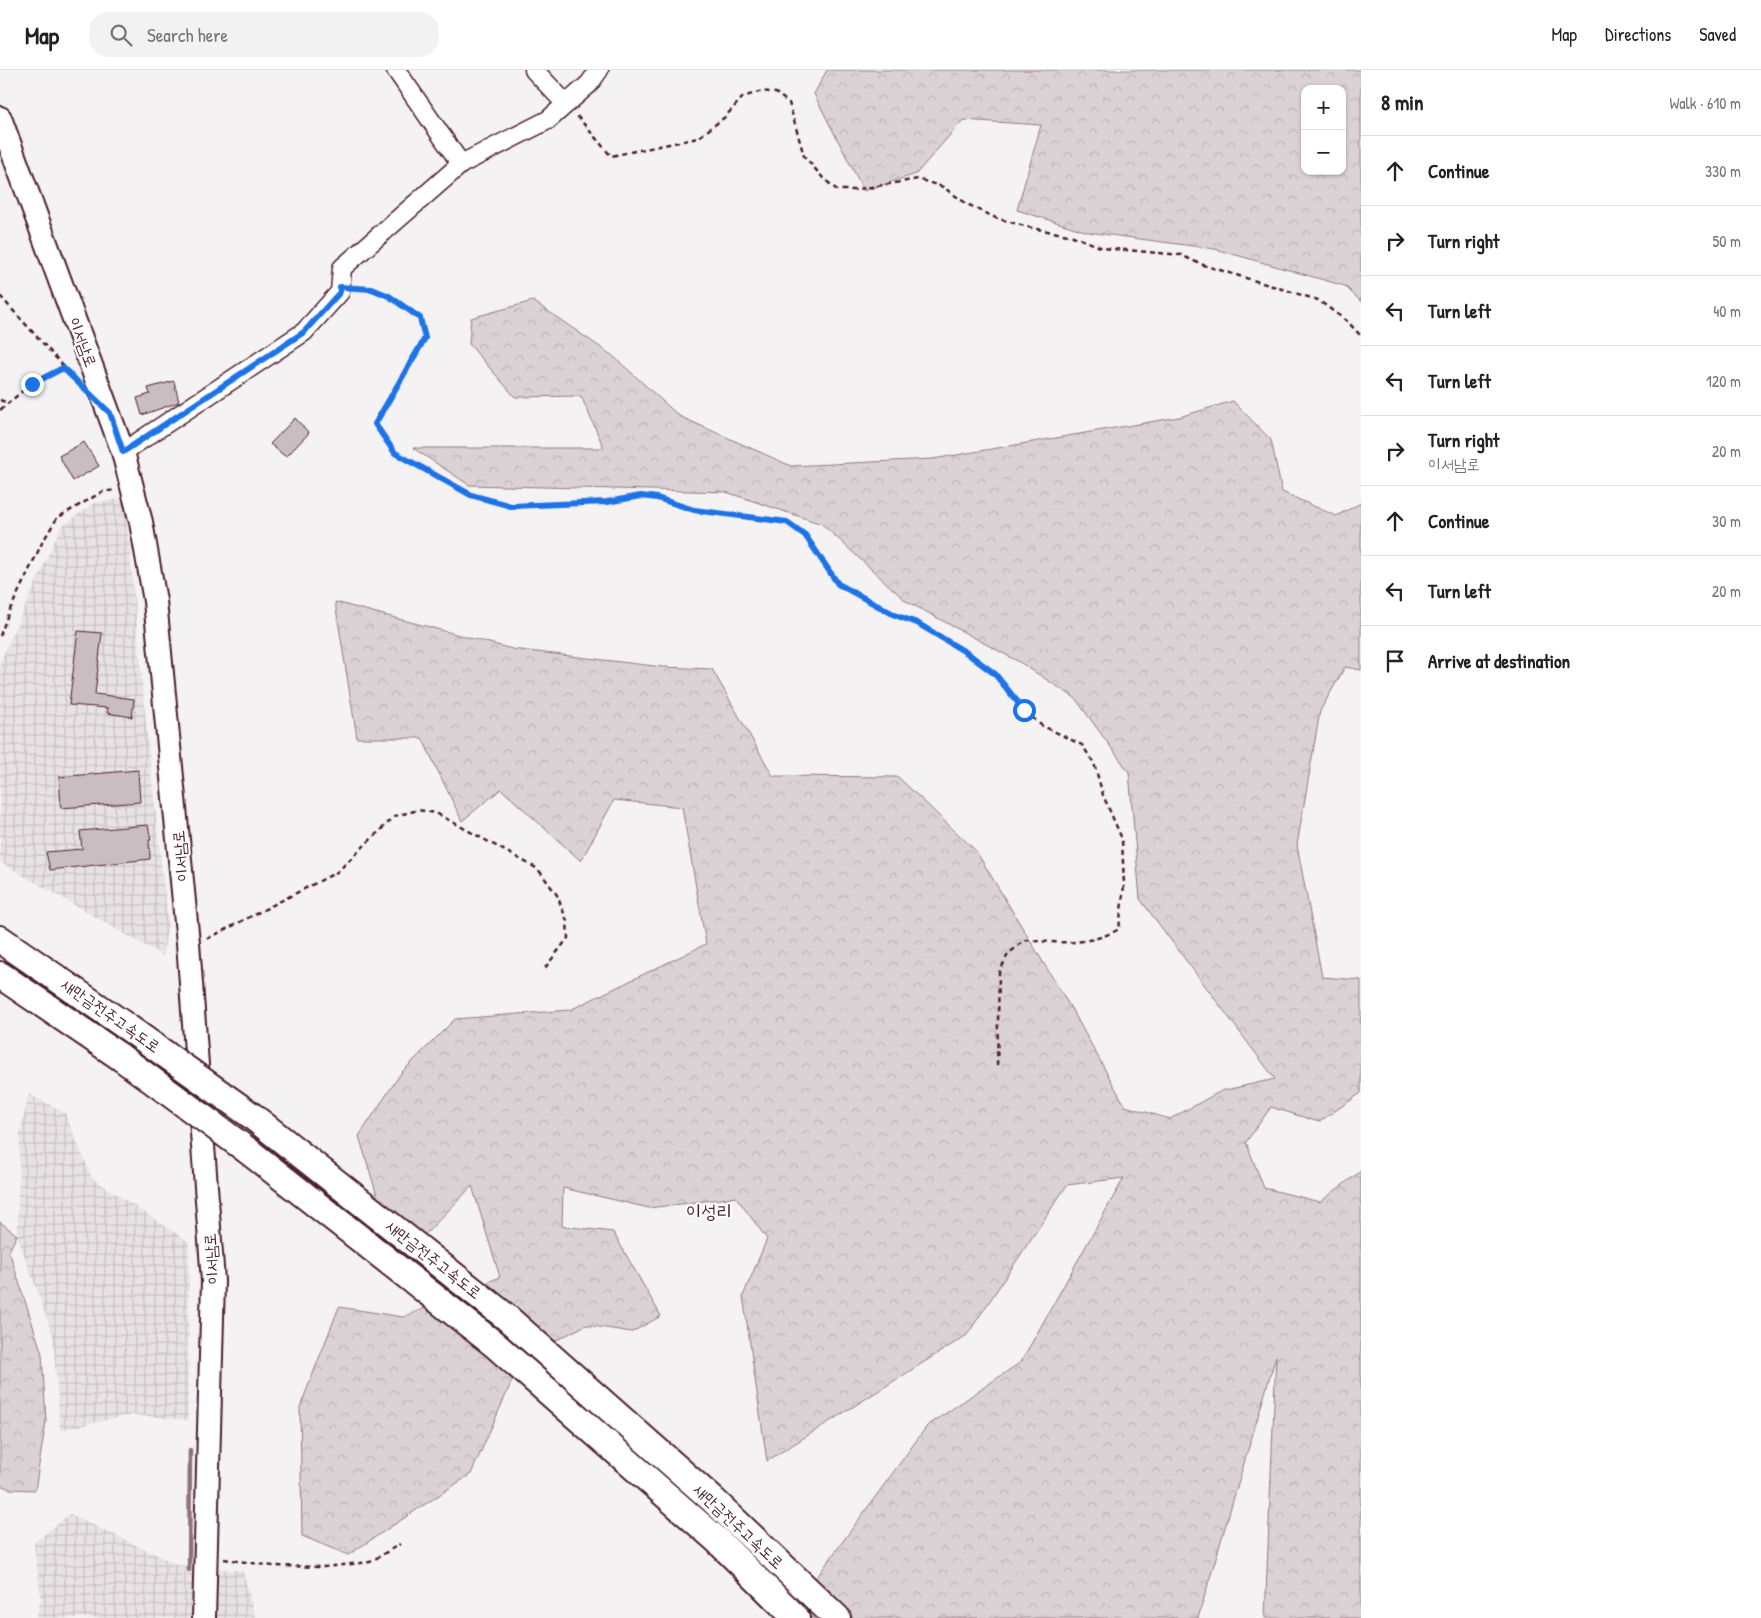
<!DOCTYPE html>
<html lang="en">
<head>
<meta charset="utf-8">
<style>
	:root { --surface:#fff; --page:#f2f2f2; --text:#222; --muted:#767676; --line:#e0e0e0 }
	body { margin:0; font-family:"Patrick Hand","Poor Story",sans-serif; background:var(--page); color:var(--text) }
	.controls { position:absolute; right:15px; top:15px; display:grid; overflow:hidden; border-radius:10px; box-shadow:0 1px 4px #0004 }
	.controls button { width:45px; height:45px; display:grid; place-items:center; padding:0; border:0; border-bottom:1px solid var(--line); background:var(--surface); color:var(--text); font:25px sans-serif }
	.stop { position:absolute; width:15px; height:15px; margin:-11px; border:4px solid #1a73e8; border-radius:50%; background:#fff }
	.stop.end { background:#1a73e8; border-color:#fff; box-shadow:0 1px 5px #0008 }
	.list { margin:0; padding:0; list-style:none }
	h2 { display:flex; justify-content:space-between; align-items:center; height:65px; margin:0; padding:0 20px; font-size:21px }
	h2 small { font-size:16px; font-weight:400; color:var(--muted) }
	.list li { display:grid; grid-template-columns:32px 1fr auto; gap:15px; align-items:center; box-sizing:border-box; height:70px; padding:0 20px; border-top:1px solid var(--line) }
	.list b { display:block; font-size:19px; white-space:nowrap }
	.list p { margin:0; font-size:16px; white-space:nowrap; color:var(--muted) }
	.list em { font-size:16px; font-style:normal; color:var(--muted) }
	.icon { flex:none; width:28px; height:28px; fill:none; stroke:currentColor; stroke-width:2; stroke-linecap:round; stroke-linejoin:round }
	.map { position:relative; flex:none; width:1361px; height:1548px; overflow:hidden }
	header { display:flex; align-items:center; gap:30px; box-sizing:border-box; height:70px; padding:0 25px; background:var(--surface); border-bottom:1px solid var(--line) }
	header strong { font-size:24px }
	nav { display:flex; gap:28px; margin-inline-start:auto; font-size:18px }
	.search { width:350px; height:45px; background:var(--page); display:flex; align-items:center; gap:12px; box-sizing:border-box; padding:0 18px; border-radius:20px; color:var(--muted); font-size:19px }
	main { display:flex }
	aside { flex:1; background:var(--surface) }
	.map>svg:first-child { display:block }
	.industrial { fill:url(#industrial-grid) }
	.forest { fill:url(#forest-crowns); stroke:#927880; fill-rule:evenodd }
	.lines { fill:none; stroke-linecap:round; stroke-linejoin:round }
	.stream { stroke:#8d727a; stroke-width:4.5 }
	.building { fill:#cabdc1; stroke:#4a1f2b }
	.minor-casing { stroke:#4a1f2b; stroke-width:21 }
	.major-casing { stroke:#4a1f2b; stroke-width:26 }
	.highway-casing { stroke:#4a1f2b; stroke-width:30 }
	.path { stroke:#4a1f2b; stroke-width:2.5; stroke-dasharray:5 4; stroke-linecap:butt }
	.minor { stroke:#fff; stroke-width:18 }
	.major { stroke:#fff; stroke-width:22 }
	.highway { stroke:#fff; stroke-width:26 }
	.highway-bridge-casing { stroke:#4a1f2b; stroke-width:30; stroke-linecap:butt }
	.highway-bridge { stroke:#fff; stroke-width:26 }
	.route { stroke:#1a73e8; stroke-width:6 }
	.labels { text-anchor:middle; dominant-baseline:central; stroke-width:4; stroke-linejoin:round; paint-order:stroke }
	.street-label { font-size:16px; fill:#4a1f2b; stroke:#fff }
	.quarter-label { font-size:19px; fill:#4a1f2b; stroke:#fff }
</style>
</head>
<body>
<header>
<strong>Map</strong>
<div class="search"><svg class="icon" aria-label="search" viewBox="0 0 24 24"><circle cx="10" cy="10" r="6"/><path d="M15 15l6 6"/></svg>Search here</div>
<nav><a>Map</a><a>Directions</a><a>Saved</a></nav>
</header>
<main>
<div class="map">
<svg width="1361" height="1548" viewBox="0 0 1361 1548">
	<defs>
		<pattern id="industrial-grid" width="8" height="8" patternUnits="userSpaceOnUse" patternTransform="scale(1.25)"><rect width="8" height="8" fill="#e7e2e3"/><path d="M0 4h8M4 0v8" fill="none" stroke="#c8c1c3"/></pattern>
		<pattern id="forest-crowns" width="20" height="18" patternUnits="userSpaceOnUse" patternTransform="scale(1.25)"><rect width="20" height="18" fill="#dbd2d5"/><path d="M2 6a3 3 0 1 1 6 0M12 15a3 3 0 1 1 6 0" fill="none" stroke="#bdb4b7"/></pattern>
	</defs>
	<rect width="100%" height="100%" fill="#f4f2f2"/>
	<filter id="ink" filterUnits="userSpaceOnUse"><feTurbulence type="fractalNoise" baseFrequency=".02" numOctaves="2"/><feDisplacementMap in="SourceGraphic" scale="10" xChannelSelector="R" yChannelSelector="G"/><feConvolveMatrix kernelMatrix="1 2 1 2 8 2 1 2 1" color-interpolation-filters="sRGB"/></filter>
	<g filter="url(#ink)">
		<!-- industrial -->
		<g class="industrial">
			<path d="M125,428l24,257 19,168 -5,33 -163,-94v-200l61,-135 33,-24z"/>
			<path d="M29,1024l36,19 27,65 97,64 -1,178 -56,-5 -72,15 -7,-94 -36,-101 3,-101z"/>
			<path d="M70,1444l108,51 65,6 12,47h-219l5,-19 -7,-56z"/>
		</g>
		<!-- forest -->
		<g class="forest">
			<path d="M827,0h534v232l-16,-16 -130,-37 -127,-17 -71,-22 24,-85 -78,-5 -47,54 -52,17 -50,-97zM1305,19h37v82h-37z"/>
			<path d="M533,231l80,55 66,60 112,50 142,-7 246,-42 54,-16 38,39 11,52 54,24 25,-13v167l-16,-3 -25,44 -23,134 25,132 39,3v113l-42,29 -48,-15 -25,35 18,46 56,14 41,-31v447h-96l11,-262 -78,262h-411l140,-192 94,-64 103,-184 -57,7 -100,150 -200,126 -24,-165 24,-57 -31,-42 -87,11 -86,-20 -1,38 51,6 48,84 -29,16 -46,-7 -64,33 -51,116 -123,81 -46,-19 -2,-129 39,-100 64,10 97,-40 -28,-91 -55,57 -37,-38 -21,-69 42,-63 54,-54 115,-9 136,-66 -24,-137 -68,-7 -33,61 -80,-72 -39,32 -40,-83h-65l-22,-136 177,47 150,18 50,2 61,107 125,1 78,74 99,164 50,91 45,13 51,-28 54,-12 -135,-180 -11,-127 -54,-74 -54,-35 -115,-62 -84,-77 -96,-32 -257,-7 -56,-37h191l-23,-52 -66,1 -46,-53 2,-26z"/>
			<path d="M0,1152l17,13 -8,16 33,103 4,67 -11,69 -25,-1 -10,-4z"/>
		</g>
		<g class="lines">
			<!-- stream -->
			<path class="stream" d="M189,1500l1,-120"/>
		</g>
		<!-- building -->
		<g class="building">
			<path d="M174,311l5,21 -37,13 -5,-17 13,-4 -2,-6z"/>
			<path d="M295,348l14,15 -23,24 -16,-13z"/>
			<path d="M84,372l15,24 -26,15 -14,-25z"/>
			<path d="M78,561l24,2 -7,61 39,5 -2,18 -25,-4 1,-5 -39,-3z"/>
			<path d="M138,700l2,32 -79,6 -2,-31z"/>
			<path d="M148,755l3,15h-2l1,19 -100,11 -4,-18 36,-3 -2,-18z"/>
		</g>
		<g class="lines">
			<defs>
				<g id="minor">
					<path d="M396,0l65,94"/>
					<path d="M534,0l32,34"/>
					<path d="M123,382l181,-120 36,-40 2,-24 119,-104 87,-44 41,-36 10,-14"/>
				</g>
				<path id="major" d="M0,48l123,334 18,70 14,79 33,342 25,338 -9,337"/>
				<g id="highway">
					<path d="M0,869l127,88"/>
					<path d="M0,905l119,81"/>
					<path d="M252,1046l253,200 208,184 124,118"/>
					<path d="M247,1080l247,194 223,196 79,78"/>
				</g>
			</defs>
			<!-- minor casing -->
			<use href="#minor" class="minor-casing"/>
			<!-- major casing -->
			<use href="#major" class="major-casing"/>
			<!-- highway casing -->
			<use href="#highway" class="highway-casing"/>
			<!-- path -->
			<g class="path">
				<path d="M577,46l34,40 87,-18 27,-21 18,-20 19,-6 14,2 13,10 15,53 19,22 14,12h17l64,-11 25,8 24,17 29,14 36,10 41,8 30,12 78,7 19,9 118,36 29,21 14,15"/>
				<path d="M357,218c25,1 43,16 63,30l5,20 -50,86 20,29 76,42 40,11 96,-4 34,-6 16,2 37,12 93,12 18,13 33,49 57,31 22,8 50,30 28,21 29,36 17,15 41,20 12,18 9,32 19,44 2,46 -5,44c-30,17 -61,14 -94,11l-17,14 -9,19 -2,96"/>
				<path d="M0,226l76,84"/>
				<path d="M0,330l8,3"/>
				<path d="M0,340l31,-26 32,-16"/>
				<path d="M0,566l8,-22 34,-71 15,-25 45,-26 13,-2"/>
				<path d="M207,869l130,-67 58,-56 23,-6 18,3 102,56 19,26 10,26 1,17 -23,30"/>
				<path d="M224,1489l49,7 51,1 46,-5 30,-18"/>
			</g>
			<!-- minor -->
			<use href="#minor" class="minor"/>
			<!-- major -->
			<use href="#major" class="major"/>
			<!-- highway -->
			<use href="#highway" class="highway"/>
			<defs>
				<g id="highway-bridge">
					<path d="M127,957l125,89"/>
					<path d="M119,986l128,94"/>
				</g>
			</defs>
			<!-- highway-bridge casing -->
			<use href="#highway-bridge" class="highway-bridge-casing"/>
			<!-- highway-bridge -->
			<use href="#highway-bridge" class="highway-bridge"/>
		</g>
	</g>
	<g class="lines" filter="url(#ink)">
		<!-- route -->
		<path class="route" d="M32,314l31,-16 47,45 13,39 181,-120 36,-40v-5l32,2 17,7 31,22 5,20 -50,86 20,29 76,42 40,11 96,-4 34,-6 16,2 37,12 93,12 18,13 33,49 57,31 22,8 50,30 28,21 29,36"/>
	</g>
	<g class="labels">
		<!-- street labels -->
		<g class="street-label">
			<text transform="translate(83 272) rotate(69)">이서남로</text>
			<text transform="translate(180 786) rotate(-95)">이서남로</text>
			<text transform="translate(111 945) rotate(35)">새만금전주고속도로</text>
			<text transform="translate(211 1189) rotate(-94)">이서남로</text>
			<text transform="translate(434 1189) rotate(38)">새만금전주고속도로</text>
			<text transform="translate(739 1456) rotate(43)">새만금전주고속도로</text>
		</g>
		<!-- quarter labels -->
		<g class="quarter-label">
			<text x="709" y="1141">이성리</text>
		</g>
	</g>
</svg>
<div class="controls">
<button>+</button>
<button>−</button>
</div>
<div class="stop" style="left:1024px;top:640px"></div>
<div class="stop end" style="left:32px;top:314px"></div>
</div>
<aside>
<h2>8 min<small>Walk · 610 m</small></h2>
<ul class="list">
<li><svg class="icon" aria-label="ahead" viewBox="0 0 24 24"><path d="M12 20V5M6 11l6-6 6 6"/></svg><div><b>Continue</b></div><em>330 m</em></li>
<li><svg class="icon" aria-label="right" viewBox="0 0 24 24"><path d="M7 20v-9h11M14 6l5 5-5 5"/></svg><div><b>Turn right</b></div><em>50 m</em></li>
<li><svg class="icon" aria-label="left" viewBox="0 0 24 24"><path d="M17 20v-9H6M10 6l-5 5 5 5"/></svg><div><b>Turn left</b></div><em>40 m</em></li>
<li><svg class="icon" aria-label="left" viewBox="0 0 24 24"><path d="M17 20v-9H6M10 6l-5 5 5 5"/></svg><div><b>Turn left</b></div><em>120 m</em></li>
<li><svg class="icon" aria-label="right" viewBox="0 0 24 24"><path d="M7 20v-9h11M14 6l5 5-5 5"/></svg><div><b>Turn right</b><p>이서남로</p></div><em>20 m</em></li>
<li><svg class="icon" aria-label="ahead" viewBox="0 0 24 24"><path d="M12 20V5M6 11l6-6 6 6"/></svg><div><b>Continue</b></div><em>30 m</em></li>
<li><svg class="icon" aria-label="left" viewBox="0 0 24 24"><path d="M17 20v-9H6M10 6l-5 5 5 5"/></svg><div><b>Turn left</b></div><em>20 m</em></li>
<li><svg class="icon" aria-label="arrive" viewBox="0 0 24 24"><path d="M6 21V4h12l-3 4 3 4H6"/></svg><div><b>Arrive at destination</b></div></li>
</ul>
</aside>
</main>
</body>
</html>
